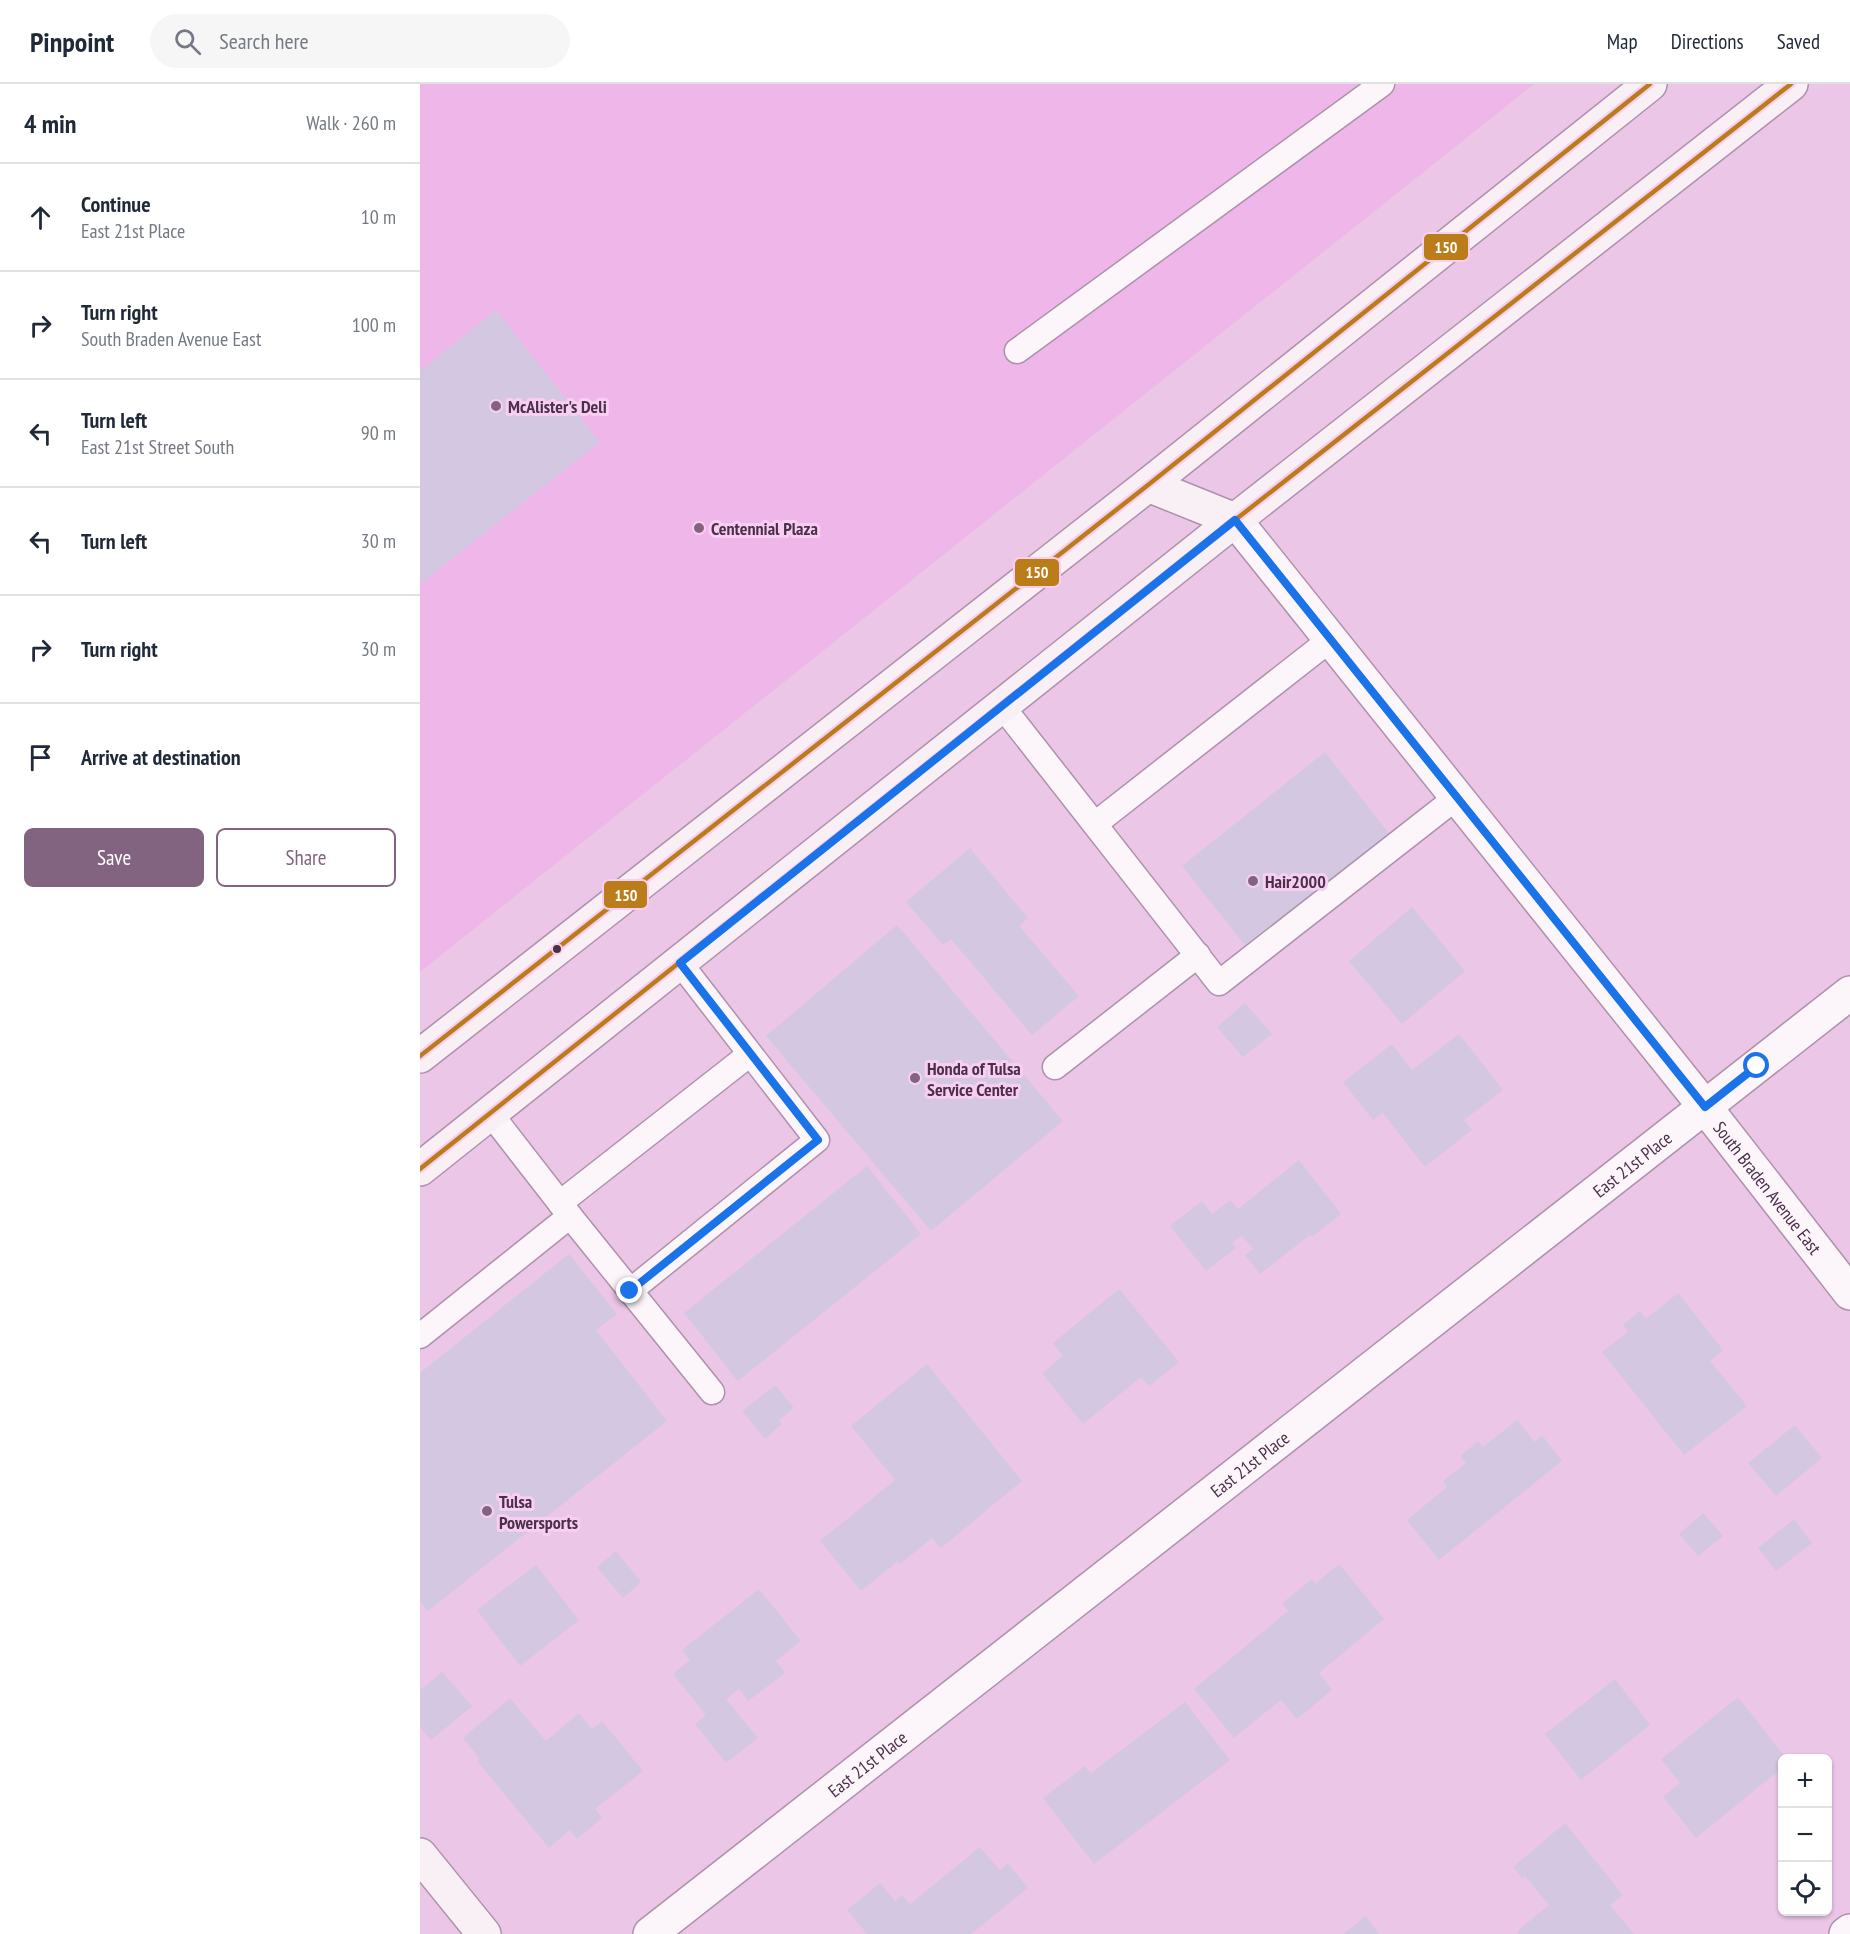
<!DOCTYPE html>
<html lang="en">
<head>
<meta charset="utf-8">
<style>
	:root { --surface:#fff; --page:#f6f6f7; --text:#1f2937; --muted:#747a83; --line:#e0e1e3; --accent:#836480 }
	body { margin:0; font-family:"PT Sans Narrow",sans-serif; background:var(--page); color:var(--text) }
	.controls { position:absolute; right:18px; bottom:18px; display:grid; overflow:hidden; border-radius:9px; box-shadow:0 2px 4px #0004 }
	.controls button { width:54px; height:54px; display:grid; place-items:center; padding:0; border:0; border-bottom:2px solid var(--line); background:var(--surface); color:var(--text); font:30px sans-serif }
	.stop { position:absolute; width:18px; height:18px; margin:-14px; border:4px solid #1a73e8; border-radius:50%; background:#fff }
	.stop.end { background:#1a73e8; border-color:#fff; box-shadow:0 2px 6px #0008 }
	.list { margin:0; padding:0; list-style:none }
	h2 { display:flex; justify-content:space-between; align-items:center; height:78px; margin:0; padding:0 24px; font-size:26px }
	h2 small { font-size:20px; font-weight:400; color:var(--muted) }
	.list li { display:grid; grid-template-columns:39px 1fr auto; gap:18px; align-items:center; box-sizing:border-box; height:108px; padding:0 24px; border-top:2px solid var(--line) }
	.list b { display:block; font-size:22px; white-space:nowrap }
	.list p { margin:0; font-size:20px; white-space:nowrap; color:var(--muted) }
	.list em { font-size:20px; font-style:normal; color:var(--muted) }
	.actions { display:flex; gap:12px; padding:18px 24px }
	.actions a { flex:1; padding:14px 0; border:2px solid var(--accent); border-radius:9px; text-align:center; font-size:21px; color:var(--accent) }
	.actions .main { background:var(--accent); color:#fff }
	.icon { flex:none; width:33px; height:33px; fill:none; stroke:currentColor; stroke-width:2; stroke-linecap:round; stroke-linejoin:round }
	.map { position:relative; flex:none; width:1430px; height:1850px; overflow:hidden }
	header { display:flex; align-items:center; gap:36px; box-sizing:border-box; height:84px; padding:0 30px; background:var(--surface); border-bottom:2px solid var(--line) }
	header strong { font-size:28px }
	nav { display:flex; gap:33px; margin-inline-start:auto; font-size:21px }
	.search { width:420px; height:54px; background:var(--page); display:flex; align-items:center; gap:15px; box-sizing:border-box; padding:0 21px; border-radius:33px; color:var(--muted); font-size:22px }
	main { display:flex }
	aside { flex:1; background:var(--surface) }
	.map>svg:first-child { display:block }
	.built { fill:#efb6e9 }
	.building { fill:#d4c7e2 }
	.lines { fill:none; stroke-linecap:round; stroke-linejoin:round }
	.lane-casing { stroke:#ad91aa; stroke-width:27 }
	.street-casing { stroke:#ad91aa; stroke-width:36 }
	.secondary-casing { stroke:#ad91aa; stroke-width:36 }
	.lane { stroke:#fcf6fb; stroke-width:24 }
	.street { stroke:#fcf6fb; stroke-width:33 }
	.secondary { stroke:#f9f0f5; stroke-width:33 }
	.bus-1-casing { stroke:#f8cff3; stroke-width:9 }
	.bus-1 { stroke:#bb7d1a; stroke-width:4.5 }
	.route { stroke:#1a73e8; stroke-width:8 }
	.poi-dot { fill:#836480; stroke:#f8cff3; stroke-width:2 }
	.bus-dot { fill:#4b3049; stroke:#f8cff3; stroke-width:2 }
	.labels { text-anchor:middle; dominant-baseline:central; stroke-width:6; stroke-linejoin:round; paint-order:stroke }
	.poi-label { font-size:18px; font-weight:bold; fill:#4b3049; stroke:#f8cff3; text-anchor:start }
	.street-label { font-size:18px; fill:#4b3049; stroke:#f8cff3 }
	.line-badge { stroke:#f8cff3; stroke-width:2 }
	.badge-label { font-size:16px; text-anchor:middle; font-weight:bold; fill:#fff }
</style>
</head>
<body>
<header>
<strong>Pinpoint</strong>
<div class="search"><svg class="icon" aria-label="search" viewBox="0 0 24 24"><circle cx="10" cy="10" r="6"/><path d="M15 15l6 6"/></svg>Search here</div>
<nav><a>Map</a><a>Directions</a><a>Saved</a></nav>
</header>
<main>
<aside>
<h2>4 min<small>Walk · 260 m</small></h2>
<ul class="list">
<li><svg class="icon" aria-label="ahead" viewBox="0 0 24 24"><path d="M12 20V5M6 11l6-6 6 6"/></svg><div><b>Continue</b><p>East 21st Place</p></div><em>10 m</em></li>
<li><svg class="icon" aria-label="right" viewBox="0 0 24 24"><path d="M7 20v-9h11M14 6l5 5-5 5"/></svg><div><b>Turn right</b><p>South Braden Avenue East</p></div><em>100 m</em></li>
<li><svg class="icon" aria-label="left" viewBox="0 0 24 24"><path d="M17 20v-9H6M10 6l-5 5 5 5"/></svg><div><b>Turn left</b><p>East 21st Street South</p></div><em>90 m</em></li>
<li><svg class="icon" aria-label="left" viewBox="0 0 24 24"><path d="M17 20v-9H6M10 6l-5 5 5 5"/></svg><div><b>Turn left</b></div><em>30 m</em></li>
<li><svg class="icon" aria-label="right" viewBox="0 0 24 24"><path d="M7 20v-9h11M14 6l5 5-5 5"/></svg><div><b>Turn right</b></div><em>30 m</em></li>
<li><svg class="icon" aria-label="arrive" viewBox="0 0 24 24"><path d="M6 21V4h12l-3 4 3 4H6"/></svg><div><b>Arrive at destination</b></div></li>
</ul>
<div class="actions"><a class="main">Save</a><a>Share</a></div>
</aside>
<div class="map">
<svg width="1430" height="1850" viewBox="0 0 1430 1850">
	<rect width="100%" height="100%" fill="#ecc6e7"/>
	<!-- built -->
	<path class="built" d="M0,0h1114l-1114,888z"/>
	<!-- building -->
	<g class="building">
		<path d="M76,226l104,132 -180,142v-213z"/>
		<path d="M905,668l70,89 -143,113 -70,-88z"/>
		<path d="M550,764l58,70 -9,8 60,70 -47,39 -81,-96 -8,6 -37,-43z"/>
		<path d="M992,823l53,64 -63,53 -53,-63z"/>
		<path d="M477,841l166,196 -132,110 -165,-195z"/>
		<path d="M825,919l27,31 -29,23 -26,-30z"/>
		<path d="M1039,950l44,56 -39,30 8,10 -47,37 -42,-54 -10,7 -30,-38 49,-38 20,26z"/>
		<path d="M879,1076l42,54 -29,23 -2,-2 -50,39 -15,-19 8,-6 -11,-14 -10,8 4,5 -30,23 -36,-45 32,-25 10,13 18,-14 8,9z"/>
		<path d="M447,1082l54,68 -183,147 -54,-68z"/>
		<path d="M149,1170l48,60 -21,16 71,91 -239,190 -8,-10v-228z"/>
		<path d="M699,1205l60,73 -30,24 -8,-9 -58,47 -41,-51 21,-17 -10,-13z"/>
		<path d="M1258,1209l45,57 -13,11 37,45 -63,49 -82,-103 26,-20 -5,-7 17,-14 6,8z"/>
		<path d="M507,1280l95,117 -81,67 -9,-10 -32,26 -2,-3 -37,30 -41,-50 75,-61 -44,-54z"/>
		<path d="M355,1301l19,23 -15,12 3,4 -17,15 -23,-28z"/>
		<path d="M1097,1336l18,22 7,-7 20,26 -123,99 -32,-40 40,-33 -4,-6 23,-18 -6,-7 18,-15 5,6z"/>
		<path d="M1375,1341l27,33 -46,38 -28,-33z"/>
		<path d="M1283,1429l20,23 -25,20 -19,-22z"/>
		<path d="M1374,1435l18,24 -36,28 -18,-23z"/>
		<path d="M196,1467l25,31 -18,16 -26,-31z"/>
		<path d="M919,1480l45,55 -65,54 13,17 -35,29 -16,-19 -47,38 -40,-49 94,-78 -6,-8 30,-24 3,5z"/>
		<path d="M116,1481l43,55 -59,46 -43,-56z"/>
		<path d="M339,1505l42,52 -25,20 9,12 -37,28 -9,-12 -13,10 32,39 -32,25 -31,-39 11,-9 -33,-41 17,-14 -8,-10z"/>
		<path d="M22,1588l30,34 -41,34 -11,-13v-37z"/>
		<path d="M1195,1595l35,46 -69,55 -36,-46z"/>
		<path d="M1318,1613l48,61h-4v10l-86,70 -33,-41 17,-14 -19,-24z"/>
		<path d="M90,1614l36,43 33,-28 13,16 10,-8 41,50 -48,38 7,9 -25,21 -7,-9 -21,18 -72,-87 2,-3 -16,-20z"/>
		<path d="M765,1618l45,58 -136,104 -51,-66 42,-32 6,7z"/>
		<path d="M1145,1739l58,72 -13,10 24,29h-114l-3,-3 32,-26 -24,-29 -3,2 -9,-11z"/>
		<path d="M560,1763l20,23 8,-7 20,25 -57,46h-104l-20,-24 33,-27 15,18 7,-6 8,9z"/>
		<path d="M946,1832l13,18h-36z"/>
	</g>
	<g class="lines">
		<defs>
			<g id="lane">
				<path d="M597,267l365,-267"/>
				<path d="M582,622l217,277 238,-186"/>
				<path d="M675,740l236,-185"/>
				<path d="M635,983l143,-112"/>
				<path d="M70,1029l80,103 142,176"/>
				<path d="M140,1119l190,-149"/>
				<path d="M210,1207l187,-151 -137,-177"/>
				<path d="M0,1252l150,-120"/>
			</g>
			<g id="street">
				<path id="s1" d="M815,436l470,587 145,186"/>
				<path id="s2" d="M230,1850l1200,-941"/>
				<path d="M1426,1850l4,-3"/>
			</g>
			<g id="secondary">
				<path d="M728,401l87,35"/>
				<path d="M0,972l728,-571 502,-401"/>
				<path d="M0,1085l815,-649 556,-436"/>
				<path d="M0,1771l64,79"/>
			</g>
		</defs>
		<!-- lane casing -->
		<use href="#lane" class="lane-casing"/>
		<!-- street casing -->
		<use href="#street" class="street-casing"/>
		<!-- secondary casing -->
		<use href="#secondary" class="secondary-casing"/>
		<!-- lane -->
		<use href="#lane" class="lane"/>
		<!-- street -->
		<use href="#street" class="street"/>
		<!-- secondary -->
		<use href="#secondary" class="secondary"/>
		<defs>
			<g id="bus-1">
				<path d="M0,972l728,-571 502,-401"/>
				<path d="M0,1085l815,-649 556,-436"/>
			</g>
		</defs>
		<!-- bus-1 casing -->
		<use href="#bus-1" class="bus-1-casing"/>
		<!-- bus-1 -->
		<use href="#bus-1" class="bus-1"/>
	</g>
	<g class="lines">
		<!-- route -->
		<path class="route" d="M210,1207l188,-151 -138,-177 555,-443 470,587 52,-41"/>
	</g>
	<!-- markers -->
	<g class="poi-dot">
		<circle cx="76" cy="322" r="6"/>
		<circle cx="279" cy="444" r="6"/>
		<circle cx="833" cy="797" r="6"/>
		<circle cx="495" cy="994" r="6"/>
		<circle cx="67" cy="1427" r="6"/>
	</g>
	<circle class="bus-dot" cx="137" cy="865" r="5"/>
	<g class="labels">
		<!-- poi labels -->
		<g class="poi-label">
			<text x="88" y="322">McAlister's Deli</text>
			<text x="291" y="444">Centennial Plaza</text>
			<text x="845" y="797">Hair2000</text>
			<text x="507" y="984">Honda of Tulsa<tspan x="507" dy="21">Service Center</tspan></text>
			<text x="79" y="1417">Tulsa<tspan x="79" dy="21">Powersports</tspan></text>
		</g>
		<!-- street labels -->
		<g class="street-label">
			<text stroke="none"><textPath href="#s2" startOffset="1248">East 21st Place</textPath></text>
			<text stroke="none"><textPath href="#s1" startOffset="854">South Braden Avenue East</textPath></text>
			<text stroke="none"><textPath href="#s2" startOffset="762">East 21st Place</textPath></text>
			<text stroke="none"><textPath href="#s2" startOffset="276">East 21st Place</textPath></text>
		</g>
	</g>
	<g class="line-badge">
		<rect x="1003" y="149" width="46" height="28" rx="6" fill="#bb7d1a"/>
		<rect x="594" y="474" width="46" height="29" rx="6" fill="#bb7d1a"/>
		<rect x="183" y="796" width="45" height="29" rx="6" fill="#bb7d1a"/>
	</g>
	<g class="badge-label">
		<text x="1026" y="169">150</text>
		<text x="617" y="494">150</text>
		<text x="206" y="817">150</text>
	</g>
</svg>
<div class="controls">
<button>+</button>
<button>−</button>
<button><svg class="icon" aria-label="locate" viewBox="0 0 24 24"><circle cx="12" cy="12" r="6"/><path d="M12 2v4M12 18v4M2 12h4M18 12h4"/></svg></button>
</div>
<div class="stop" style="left:1337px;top:982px"></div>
<div class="stop end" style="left:210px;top:1207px"></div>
</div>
</main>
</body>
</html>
